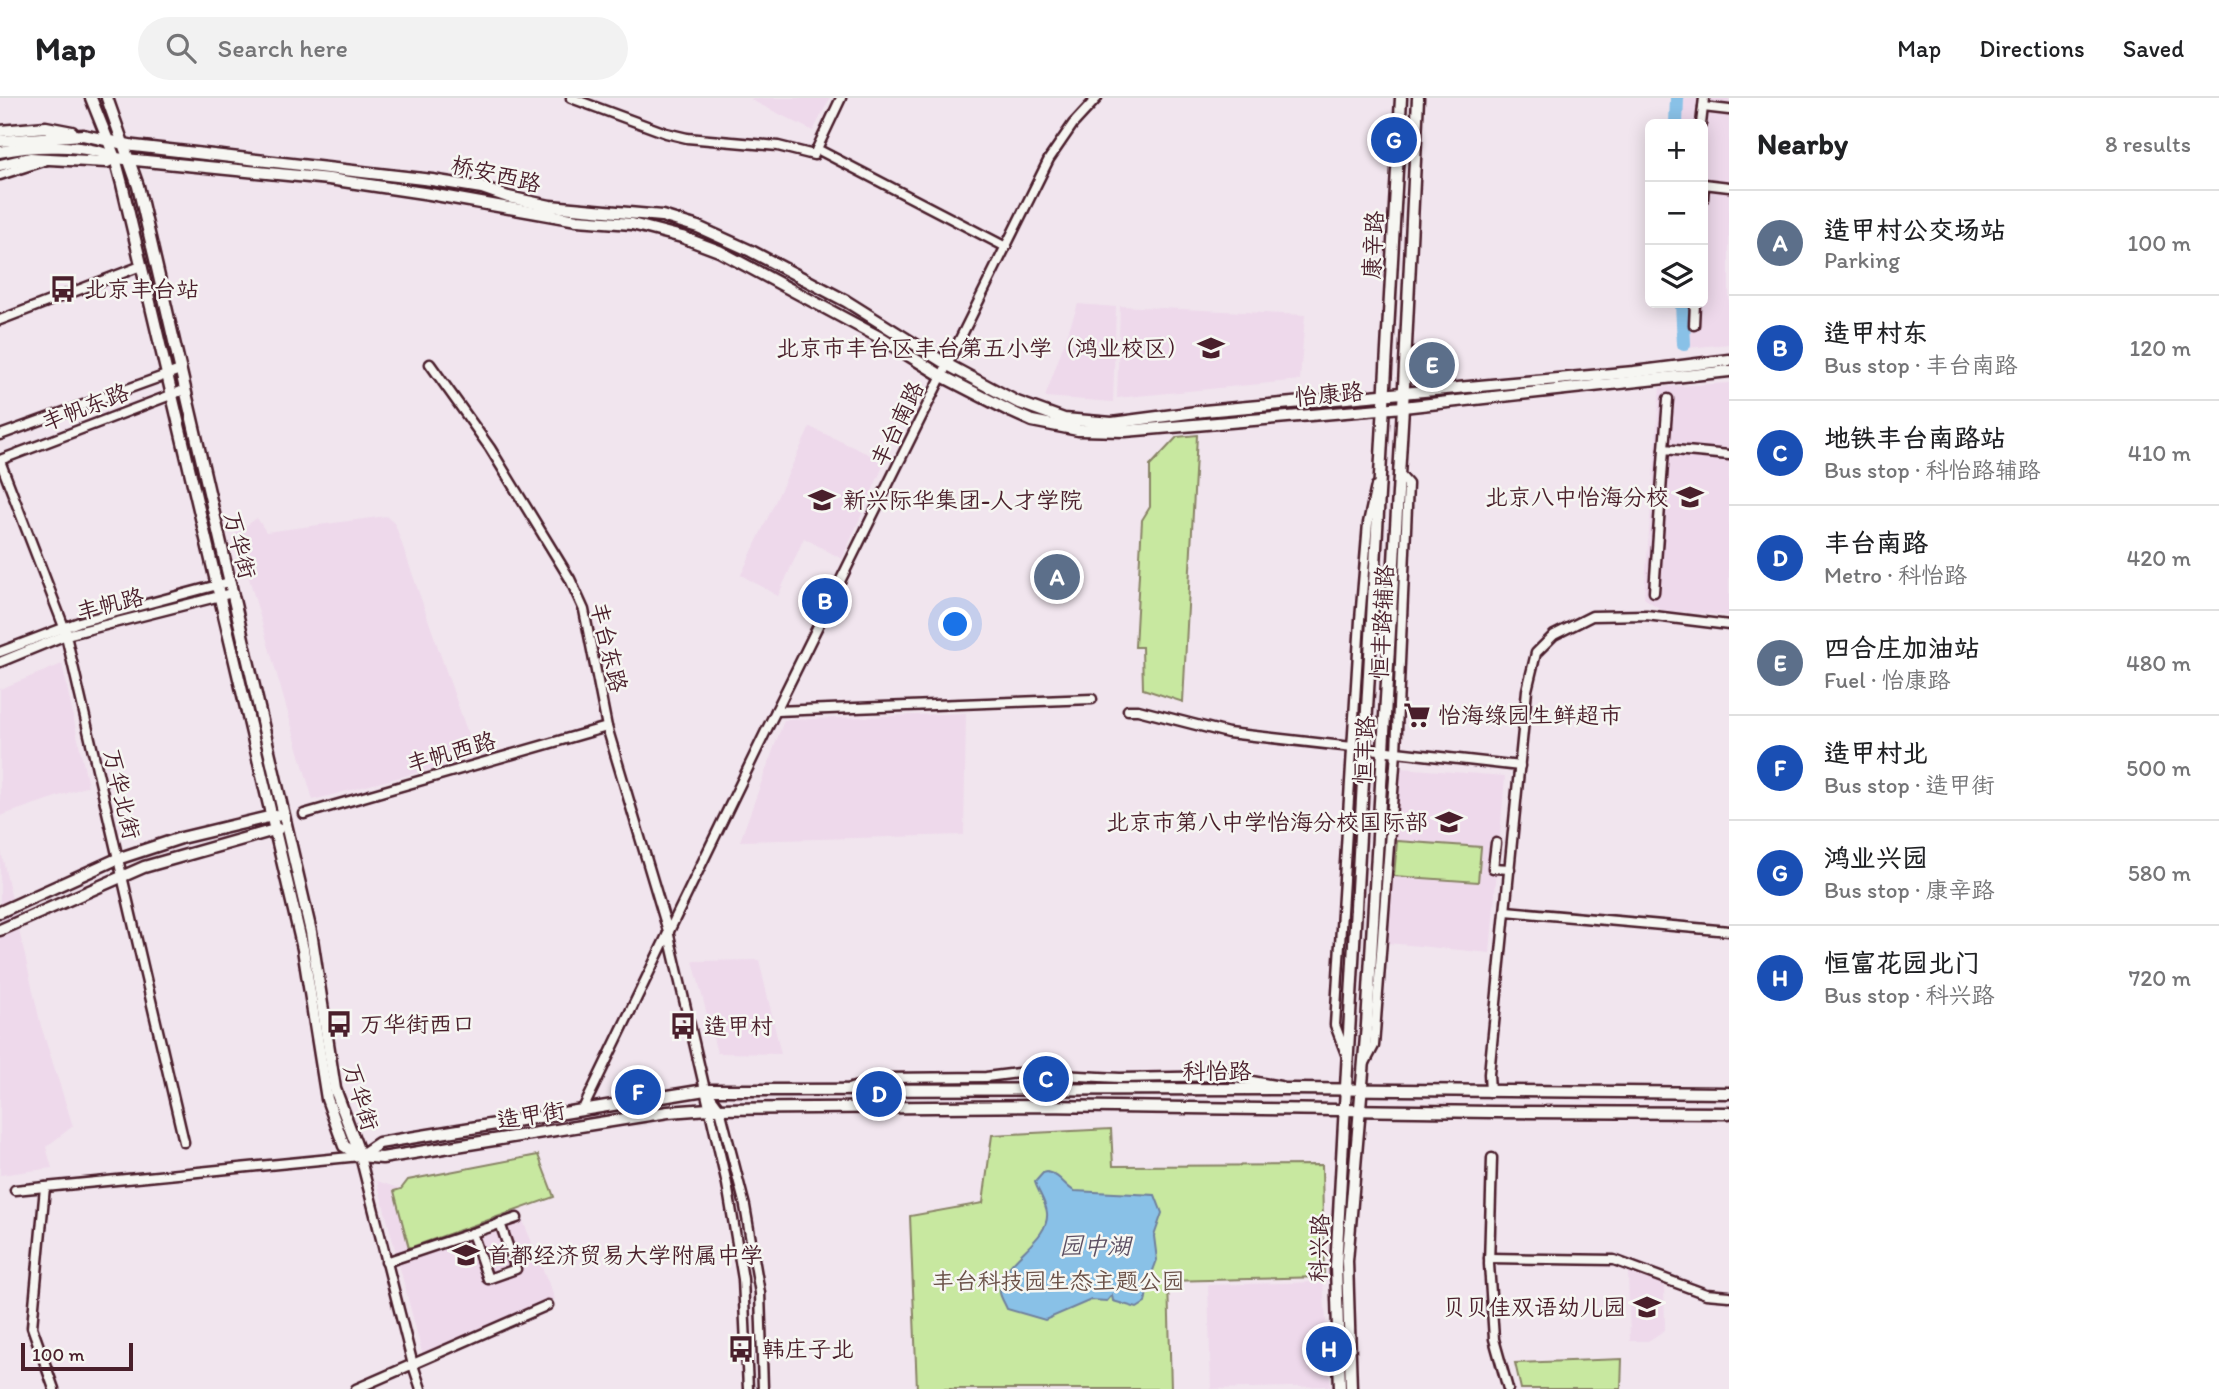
<!DOCTYPE html>
<html lang="en">
<head>
<meta charset="utf-8">
<style>
	:root { --surface:#fff; --page:#f2f2f2; --text:#202124; --muted:#757577; --line:#e0e0e0; --accent:#4a1f2b }
	body { margin:0; font-family:Itim,"LXGW WenKai TC",sans-serif; background:var(--page); color:var(--text) }
	.controls { position:absolute; right:21px; top:21px; display:grid; overflow:hidden; border-radius:10px; box-shadow:0 4px 18px #0003 }
	.controls button { width:63px; height:63px; display:grid; place-items:center; padding:0; border:0; border-bottom:2px solid var(--line); background:var(--surface); color:var(--text); font:35px sans-serif }
	.scale { position:absolute; left:21px; bottom:18px; width:112px; box-sizing:border-box; padding-left:7px; border:4px solid #4a1f2b; border-top:0; font-size:19px; line-height:24px; white-space:nowrap; color:#4a1f2b; -webkit-text-stroke:5px #f6f6f2; paint-order:stroke }
	.you { position:absolute; left:956px; top:527px; width:24px; height:24px; margin:-18px; border:5px solid #fff; border-radius:50%; background:#1a73e8; box-shadow:0 0 0 10px #1a73e833 }
	.badge { display:grid; place-items:center; width:46px; height:46px; border-radius:50%; background:var(--accent); color:#fff; font-size:23px; font-weight:700 }
	.pin { position:absolute; translate:-50% -50%; border:4px solid #fff; box-shadow:0 2px 7px #0006 }
	.list { margin:0; padding:0; list-style:none }
	h2 { display:flex; justify-content:space-between; align-items:center; height:91px; margin:0; padding:0 28px; font-size:30px }
	h2 small { font-size:23px; font-weight:400; color:var(--muted) }
	.list li { display:grid; grid-template-columns:46px 1fr auto; gap:21px; align-items:center; box-sizing:border-box; height:105px; padding:0 28px; border-top:2px solid var(--line) }
	.list b { display:block; font-size:26px; white-space:nowrap }
	.list p { margin:0; font-size:23px; white-space:nowrap; color:var(--muted) }
	.list em { font-size:23px; font-style:normal; color:var(--muted) }
	.icon { flex:none; width:38px; height:38px; fill:none; stroke:currentColor; stroke-width:2; stroke-linecap:round; stroke-linejoin:round }
	.map { position:relative; flex:none; width:1729px; height:1291px; overflow:hidden }
	header { display:flex; align-items:center; gap:42px; box-sizing:border-box; height:98px; padding:0 35px; background:var(--surface); border-bottom:2px solid var(--line) }
	header strong { font-size:33px }
	nav { display:flex; gap:38px; margin-inline-start:auto; font-size:24px }
	.search { width:490px; height:63px; background:var(--page); display:flex; align-items:center; gap:18px; box-sizing:border-box; padding:0 24px; border-radius:38px; color:var(--muted); font-size:26px }
	main { display:flex }
	aside { flex:1; background:var(--surface) }
	.map>svg:first-child { display:block }
	.built { fill:#eed9eb }
	.green { fill:#c8e8a0; stroke:#898466; stroke-width:2 }
	.water { fill:#89c1e7; stroke:#70809c; stroke-width:2 }
	.lines { fill:none; stroke-linecap:round; stroke-linejoin:round }
	.river { stroke:#89c1e7; stroke-width:14 }
	.minor-casing { stroke:#4a1f2b; stroke-width:13 }
	.major-casing { stroke:#4a1f2b; stroke-width:15 }
	.minor { stroke:#f6f6f2; stroke-width:8 }
	.major { stroke:#f6f6f2; stroke-width:10 }
	.labels { text-anchor:middle; dominant-baseline:central; stroke-width:5; stroke-linejoin:round; paint-order:stroke }
	.street-label { font-size:23px; fill:#4a1f2b; stroke:#f6f6f2 }
	.poi-label { font-size:23px; fill:#4a1f2b; stroke:#f6f6f2; text-anchor:start }
	.park-label { font-size:23px; fill:#6a5148; stroke:#f6f6f2 }
	.water-label { font-size:24px; font-style:italic; fill:#5d5063; stroke:#f6f6f2 }
</style>
</head>
<body>
<header>
<strong>Map</strong>
<div class="search"><svg class="icon" aria-label="search" viewBox="0 0 24 24"><circle cx="10" cy="10" r="6"/><path d="M15 15l6 6"/></svg>Search here</div>
<nav><a>Map</a><a>Directions</a><a>Saved</a></nav>
</header>
<main>
<div class="map">
<svg width="1729" height="1291" viewBox="0 0 1729 1291">
	<rect width="100%" height="100%" fill="#f1e5ee"/>
	<filter id="ink" filterUnits="userSpaceOnUse"><feTurbulence type="fractalNoise" baseFrequency=".0143" numOctaves="2"/><feDisplacementMap in="SourceGraphic" scale="14" xChannelSelector="R" yChannelSelector="G"/><feConvolveMatrix kernelMatrix="1 2 1 2 8 2 1 2 1" color-interpolation-filters="sRGB"/></filter>
	<g filter="url(#ink)">
		<!-- built -->
		<g class="built">
			<path d="M753,0h77l-17,33 -62,-31z"/>
			<path d="M1679,0h50v246l-42,4 -1,-45h17v-179h-24z"/>
			<path d="M1078,206l38,3 -3,95 -68,-5z"/>
			<path d="M1120,208l185,9 -5,65 -183,18z"/>
			<path d="M1729,285v233l-67,-6 -18,-12 16,-211z"/>
			<path d="M810,329l75,35 -43,97 -38,-21 -26,58 -37,-21z"/>
			<path d="M386,418l9,8 81,233 -163,43 -77,-267 21,-15 9,14z"/>
			<path d="M62,566l26,122 -88,30v-127z"/>
			<path d="M966,615l-2,122 -224,6 44,-121z"/>
			<path d="M1401,670l104,8 -15,177 -102,-10z"/>
			<path d="M0,749l41,179 32,100 -27,21 6,21 -52,7z"/>
			<path d="M759,862l22,94 -64,-1 -24,-92z"/>
			<path d="M538,1057l16,42 -35,14 36,88 -132,57 -46,-175 24,8 7,-9z"/>
			<path d="M1628,1173l36,13 1,46 -17,11h-18z"/>
			<path d="M1323,1184l8,104 -120,3 -3,-104z"/>
		</g>
		<!-- green -->
		<g class="green">
			<path d="M1197,337l-14,267 -40,-13 -1,-42h-7l7,-127 8,-13v-41l27,-29z"/>
			<path d="M1397,743l84,6 -3,35 -84,-6z"/>
			<path d="M1111,1031l2,37 209,-1 2,112 -156,4 3,108h-254l-7,-173 73,-13 9,-68z"/>
			<path d="M538,1057l16,42 -145,51 -15,-57 7,-2 7,-9z"/>
			<path d="M1622,1261l-1,30h-100l-6,-26z"/>
		</g>
		<!-- water -->
		<path class="water" d="M1047,1074c13,3 17,13 27,19l81,4 7,18 -8,23 3,24 -8,21 -4,22 -8,5 -24,-7 -1,-6 -5,6 -16,-1 -46,20 -38,-11c-2,-5 -6,-11 -7,-16 -4,-32 50,-50 47,-80 -1,-11 -9,-21 -12,-31l8,-9z"/>
		<g class="lines">
			<!-- river -->
			<g class="river">
				<path d="M1676,26l1,-26"/>
				<path d="M1682,205l2,41"/>
			</g>
			<defs>
				<g id="minor">
					<path d="M571,0l95,35 21,5 91,8 36,9 27,-57"/>
					<path d="M1703,9l26,3"/>
					<path d="M1701,26l3,-26"/>
					<path d="M817,51l189,98"/>
					<path d="M0,77l47,-15"/>
					<path d="M1703,101l1,-15 25,3"/>
					<path d="M0,222l141,-54"/>
					<path d="M1694,227l1,-22"/>
					<path d="M430,266l60,84 80,131 14,31 23,117 61,204 59,253 16,95 5,110"/>
					<path d="M0,337l180,-65"/>
					<path d="M1664,351l4,-50"/>
					<path d="M0,362l184,-70"/>
					<path d="M0,363l64,166 120,515"/>
					<path d="M1654,494l10,-143 65,6"/>
					<path d="M0,554l79,-30 150,-40"/>
					<path d="M0,564l66,-27 166,-42"/>
					<path d="M1128,612h10l90,23 292,33"/>
					<path d="M776,613l316,-12"/>
					<path d="M304,716l303,-87"/>
					<path d="M1496,745l-3,25 17,1"/>
					<path d="M1506,813l223,20"/>
					<path d="M1346,956l-11,-29 25,-405 8,-97 8,-37"/>
					<path d="M1365,965l9,-17 22,-294 12,-268 -9,-10"/>
					<path d="M851,990l33,-10 102,-1 32,-4 102,5 105,-2 55,10"/>
					<path d="M706,992l14,19 25,97 15,87 3,96"/>
					<path d="M1490,994l-1,-18 38,-384 9,-37 18,-18 38,-19 54,-1 83,10"/>
					<path d="M583,1011l182,-376 284,-574 24,-35 24,-26"/>
					<path d="M1492,1060l-3,106 5,75 14,50"/>
					<path d="M45,1089l-13,140 22,62"/>
					<path d="M15,1092l345,-34 53,209 8,24"/>
					<path d="M472,1135l16,46 28,-10 -16,-46"/>
					<path d="M1489,1160l125,2 92,34 23,2"/>
					<path d="M386,1164l131,-44"/>
					<path d="M356,1291l192,-84"/>
				</g>
				<g id="major">
					<path d="M91,0l24,60 7,26 181,765 24,150 17,47 16,10 22,2 286,-46 41,-3 332,-3 452,6 236,1"/>
					<path d="M107,0l31,88 173,746 24,157 25,66"/>
					<path d="M0,33l46,-4 26,5"/>
					<path d="M0,43l83,-6 51,11 298,34 50,8 26,9 42,9 112,10 36,11 53,24 95,50 102,64 69,37 47,17 48,4 92,-12 430,-39 95,-12"/>
					<path d="M0,54c30,-7 88,-9 115,6l214,21 101,15 147,26 55,4 50,13 37,14 160,86 63,39 70,36 20,9 46,9 47,1 278,-24 326,-36"/>
					<path d="M0,67l30,-7 77,4 8,-4"/>
					<path d="M0,814l117,-53 64,-21 96,-23"/>
					<path d="M0,832l144,-63 134,-38"/>
					<path d="M360,1058l19,-13 326,-53 588,-1 436,4"/>
					<path d="M1340,1291l-4,-122 65,-1169"/>
					<path d="M1351,1291l-4,-128 20,-236 36,-618 15,-309"/>
				</g>
			</defs>
			<!-- minor casing -->
			<use href="#minor" class="minor-casing"/>
			<!-- major casing -->
			<use href="#major" class="major-casing"/>
			<!-- minor -->
			<use href="#minor" class="minor"/>
			<!-- major -->
			<use href="#major" class="major"/>
		</g>
	</g>
	<!-- icons -->
	<defs>
		<symbol id="bus-bare" viewBox="-9 -9 18 18"><path d="M-5-6H5V4H4V6H2V4H-2V6H-4V4H-5ZM-3.5-4V0h7V-4ZM-3.5 1.2v1.5H-2V1.2ZM2 1.2v1.5H3.5V1.2Z" fill="#4a1f2b" stroke="#f6f6f2" stroke-width="2.5" paint-order="stroke"/></symbol>
		<symbol id="school-bare" viewBox="-9 -9 18 18"><path d="M0-5L7-2L0 1L-7-2ZM-4 1L0 2.5L4 1V4Q0 6-4 4Z" fill="#4a1f2b" stroke="#f6f6f2" stroke-width="2.5" paint-order="stroke"/></symbol>
		<symbol id="university-bare" viewBox="-9 -9 18 18"><path d="M0-5L7-2L0 1L-7-2ZM-4 1L0 2.5L4 1V4Q0 6-4 4Z" fill="#4a1f2b" stroke="#f6f6f2" stroke-width="2.5" paint-order="stroke"/></symbol>
		<symbol id="supermarket-bare" viewBox="-9 -9 18 18"><path d="M-6-5.5h2.5l.6 2H6L4.5 2H-2.5L-4.4-4H-6ZM-1.5 3.2a1.3 1.3 0 1 0 .1 0ZM3 3.2a1.3 1.3 0 1 0 .1 0Z" fill="#4a1f2b" stroke="#f6f6f2" stroke-width="2.5" paint-order="stroke"/></symbol>
	</defs>
	<g fill-rule="evenodd">
		<use href="#bus-bare" x="44" y="172" width="38" height="38"/>
		<use href="#school-bare" x="1192" y="231" width="38" height="38"/>
		<use href="#school-bare" x="1671" y="380" width="38" height="38"/>
		<use href="#university-bare" x="803" y="383" width="38" height="38"/>
		<use href="#supermarket-bare" x="1398" y="598" width="38" height="38"/>
		<use href="#school-bare" x="1430" y="705" width="38" height="38"/>
		<use href="#bus-bare" x="320" y="907" width="38" height="38"/>
		<use href="#bus-bare" x="664" y="909" width="38" height="38"/>
		<use href="#school-bare" x="447" y="1138" width="38" height="38"/>
		<use href="#school-bare" x="1628" y="1190" width="38" height="38"/>
		<use href="#bus-bare" x="722" y="1232" width="38" height="38"/>
	</g>
	<g class="labels">
		<!-- street labels -->
		<g class="street-label">
			<text transform="translate(496 76) rotate(13)">桥安西路</text>
			<text transform="translate(1373 147) rotate(-87)">康辛路</text>
			<text transform="translate(1329 296) rotate(-5)">怡康路</text>
			<text transform="translate(85 309) rotate(-21)">丰帆东路</text>
			<text transform="translate(897 326) rotate(-64)">丰台南路</text>
			<text transform="translate(240 447) rotate(76)">万华街</text>
			<text transform="translate(110 506) rotate(-14)">丰帆路</text>
			<text transform="translate(1382 524) rotate(-87)">恒丰路辅路</text>
			<text transform="translate(609 549) rotate(77)">丰台东路</text>
			<text transform="translate(1364 652) rotate(-87)">恒丰路</text>
			<text transform="translate(451 654) rotate(-16)">丰帆西路</text>
			<text transform="translate(122 696) rotate(77)">万华北街</text>
			<text x="1217" y="973">科怡路</text>
			<text transform="translate(361 999) rotate(73)">万华街</text>
			<text transform="translate(531 1017) rotate(-9)">造甲街</text>
			<text transform="translate(1319 1150) rotate(-88)">科兴路</text>
		</g>
		<!-- poi labels -->
		<g class="poi-label">
			<text x="84" y="191">北京丰台站</text>
			<text x="1190" y="250" text-anchor="end">北京市丰台区丰台第五小学（鸿业校区）</text>
			<text x="1669" y="399" text-anchor="end">北京八中怡海分校</text>
			<text x="843" y="402">新兴际华集团-人才学院</text>
			<text x="1438" y="617">怡海绿园生鲜超市</text>
			<text x="1428" y="724" text-anchor="end">北京市第八中学怡海分校国际部</text>
			<text x="360" y="926">万华街西口</text>
			<text x="704" y="928">造甲村</text>
			<text x="487" y="1157">首都经济贸易大学附属中学</text>
			<text x="1626" y="1209" text-anchor="end">贝贝佳双语幼儿园</text>
			<text x="762" y="1251">韩庄子北</text>
		</g>
		<!-- park labels -->
		<g class="park-label">
			<text x="1058" y="1183">丰台科技园生态主题公园</text>
		</g>
		<!-- water labels -->
		<g class="water-label">
			<text x="1095" y="1147">园中湖</text>
		</g>
	</g>
</svg>
<div class="controls">
<button>+</button>
<button>−</button>
<button><svg class="icon" aria-label="layers" viewBox="0 0 24 24"><path d="M12 4l9 5-9 5-9-5zM3 14l9 5 9-5"/></svg></button>
</div>
<div class="scale">100 m</div>
<div class="you"></div>
<div class="pin badge" style="left:1057px;top:479px;background:#5c6f8a">A</div>
<div class="pin badge" style="left:825px;top:503px;background:#1a4fb4">B</div>
<div class="pin badge" style="left:1046px;top:981px;background:#1a4fb4">C</div>
<div class="pin badge" style="left:879px;top:996px;background:#1a4fb4">D</div>
<div class="pin badge" style="left:1432px;top:267px;background:#5c6f8a">E</div>
<div class="pin badge" style="left:638px;top:994px;background:#1a4fb4">F</div>
<div class="pin badge" style="left:1394px;top:42px;background:#1a4fb4">G</div>
<div class="pin badge" style="left:1329px;top:1251px;background:#1a4fb4">H</div>
</div>
<aside>
<h2>Nearby<small>8 results</small></h2>
<ul class="list">
<li><span class="badge" style="background:#5c6f8a">A</span><div><b>造甲村公交场站</b><p>Parking</p></div><em>100 m</em></li>
<li><span class="badge" style="background:#1a4fb4">B</span><div><b>造甲村东</b><p>Bus stop · 丰台南路</p></div><em>120 m</em></li>
<li><span class="badge" style="background:#1a4fb4">C</span><div><b>地铁丰台南路站</b><p>Bus stop · 科怡路辅路</p></div><em>410 m</em></li>
<li><span class="badge" style="background:#1a4fb4">D</span><div><b>丰台南路</b><p>Metro · 科怡路</p></div><em>420 m</em></li>
<li><span class="badge" style="background:#5c6f8a">E</span><div><b>四合庄加油站</b><p>Fuel · 怡康路</p></div><em>480 m</em></li>
<li><span class="badge" style="background:#1a4fb4">F</span><div><b>造甲村北</b><p>Bus stop · 造甲街</p></div><em>500 m</em></li>
<li><span class="badge" style="background:#1a4fb4">G</span><div><b>鸿业兴园</b><p>Bus stop · 康辛路</p></div><em>580 m</em></li>
<li><span class="badge" style="background:#1a4fb4">H</span><div><b>恒富花园北门</b><p>Bus stop · 科兴路</p></div><em>720 m</em></li>
</ul>
</aside>
</main>
</body>
</html>
